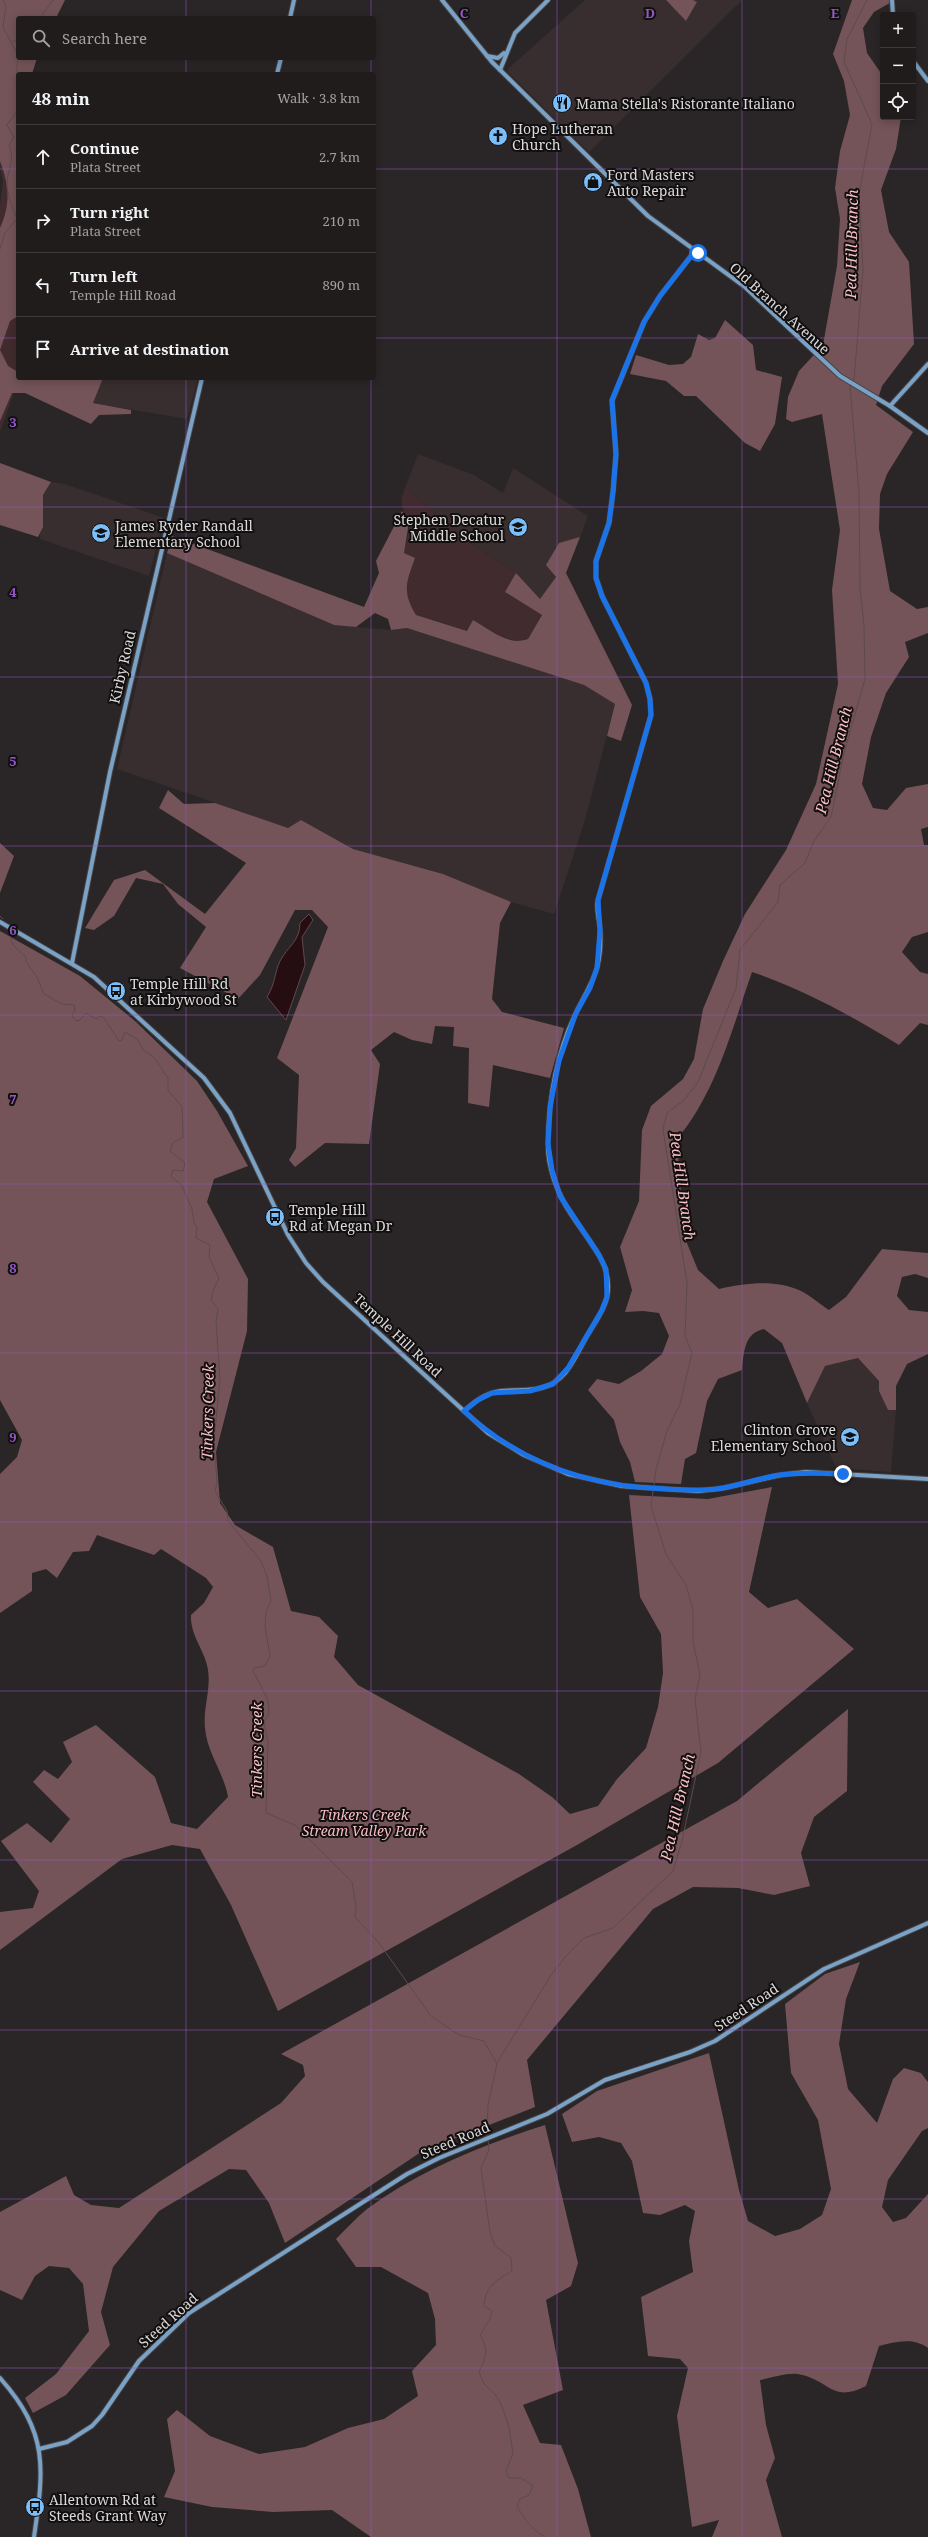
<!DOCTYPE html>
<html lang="en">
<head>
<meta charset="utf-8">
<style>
	:root { --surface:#201c1c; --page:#2d2929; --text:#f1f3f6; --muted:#a2a1a3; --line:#3d3a3b }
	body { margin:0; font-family:"Noto Serif",serif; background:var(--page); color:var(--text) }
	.controls { position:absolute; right:12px; top:12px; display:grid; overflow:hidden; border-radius:4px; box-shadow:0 2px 10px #0003 }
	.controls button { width:36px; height:36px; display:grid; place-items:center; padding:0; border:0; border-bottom:1px solid var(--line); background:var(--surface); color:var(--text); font:20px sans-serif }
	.stop { position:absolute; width:12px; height:12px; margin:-9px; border:3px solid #1a73e8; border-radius:50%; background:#fff }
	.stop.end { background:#1a73e8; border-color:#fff; box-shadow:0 1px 4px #0008 }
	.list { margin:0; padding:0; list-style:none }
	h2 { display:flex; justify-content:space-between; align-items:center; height:52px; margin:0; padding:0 16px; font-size:17px }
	h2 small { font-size:13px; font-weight:400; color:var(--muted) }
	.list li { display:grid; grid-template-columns:26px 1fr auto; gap:12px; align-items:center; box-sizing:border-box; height:64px; padding:0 16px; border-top:1px solid var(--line) }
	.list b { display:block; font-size:15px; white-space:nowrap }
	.list p { margin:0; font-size:13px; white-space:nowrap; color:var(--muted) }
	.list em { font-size:13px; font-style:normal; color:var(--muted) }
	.icon { flex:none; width:22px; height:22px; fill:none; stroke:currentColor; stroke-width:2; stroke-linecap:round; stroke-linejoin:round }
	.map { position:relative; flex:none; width:928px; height:2537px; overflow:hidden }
	.search { position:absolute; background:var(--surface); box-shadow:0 2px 10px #0003; left:16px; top:16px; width:360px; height:44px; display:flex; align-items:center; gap:10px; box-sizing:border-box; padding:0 14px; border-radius:4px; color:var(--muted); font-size:15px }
	.panel { position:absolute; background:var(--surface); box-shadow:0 2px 10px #0003; left:16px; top:72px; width:360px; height:308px; border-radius:4px }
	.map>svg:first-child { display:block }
	.built { fill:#392e2f }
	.green { fill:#422b2e }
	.forest { fill:#745458 }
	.water { fill:#260d12; stroke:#5d4a4e }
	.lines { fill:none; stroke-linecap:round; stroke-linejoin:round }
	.stream { stroke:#5d4a4e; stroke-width:1 }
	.secondary-casing { stroke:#464243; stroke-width:6 }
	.secondary { stroke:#79a2c6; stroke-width:4 }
	.route { stroke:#1a73e8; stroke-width:5 }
	.grid { fill:none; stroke:#9357c6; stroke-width:1; stroke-opacity:0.55 }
	.labels { text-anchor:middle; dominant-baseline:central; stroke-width:4; stroke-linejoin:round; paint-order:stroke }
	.poi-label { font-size:14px; fill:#dcd9d9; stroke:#110f0f; text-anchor:start }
	.street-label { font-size:14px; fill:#dcd9d9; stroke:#110f0f }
	.park-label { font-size:14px; font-style:italic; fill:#f9bbc3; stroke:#110f0f }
	.water-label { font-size:15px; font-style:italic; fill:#fdbfc6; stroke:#110f0f }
	.grid-label { font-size:13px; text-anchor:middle; font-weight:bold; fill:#9357c6; stroke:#110f0f; stroke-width:4; stroke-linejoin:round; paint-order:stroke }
</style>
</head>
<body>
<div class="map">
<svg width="928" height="2537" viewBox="0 0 928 2537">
	<rect width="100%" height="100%" fill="#2a2526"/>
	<!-- built -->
	<g class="built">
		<path d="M585,0h81l20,21 11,-19 -4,-2h49l-153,152 -81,-80v-3z"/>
		<path d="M101,378h97l-11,41 -94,-16z"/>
		<path d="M418,454l56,21 29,18 10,-25 75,48 -8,21 -21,6 -3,34 -16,22 -24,-26 -43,-28 -68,-57z"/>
		<path d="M51,482l14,2 99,34 -15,58 -109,-37 3,-44z"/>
		<path d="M167,553l167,72 57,5 16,-2 177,57 31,19 -30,116 -31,94 -43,-12 -68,-28 -90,-25 -52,-29 -13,8 -171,-59z"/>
		<path d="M858,1358l21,23v10l9,19h8l-5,62 -55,-4 -29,-65 18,-37z"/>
	</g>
	<!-- green -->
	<g class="green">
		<path d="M18,92l1,286 -19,54v-227l3,-23 -3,-14v-75z"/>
		<path d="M405,488l68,57 43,28 -11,19 37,23 -14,24c-20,6 -37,-9 -55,-19l-5,11 -52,-16c-14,-24 -10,-32 -2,-57l-10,-5c1,-8 7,-24 4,-32 -5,-15 -10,-15 -3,-33z"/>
	</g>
	<!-- forest -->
	<g class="forest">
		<path d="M0,0h65l-9,18h-38v40h19l-5,16h-14v242l-8,5 -10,29 8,16 10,6v6h85l-10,25 38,7v4l-32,1 -8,9 -66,-31h-13l-12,28v-193c11,-24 9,-43 0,-67z"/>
		<path d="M666,0h27l4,2 -11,19z"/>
		<path d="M852,0h43l-21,12 -11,16 4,25 16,23v41h18l-5,32 -15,41 8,42 20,30 5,82 -32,42 -6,19 37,27 -26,42 -7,20 -1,35 11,62 27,18 11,-2v26l-23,9 4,15 -23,36 -15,44 -9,47 11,24 14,2 19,-22 22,-4v43l-7,2 3,16h4v87l-16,5 -10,15 18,20 8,2v51l-8,-2 -21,22c-47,-29 -95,-55 -147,-73 -20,57 -36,121 -75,167l7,97 14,34 21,19c26,-6 57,-10 82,2 10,5 19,13 28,19l17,-13 36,-48 46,4v25l-13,-4 -13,3 -5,19 12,14 19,2v42l-21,10 -11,22v24h-8l-9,-19v-10l-21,-23 -33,8 -18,37 -25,-60 -18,-14c-20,4 -20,23 -22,41l-24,9 -11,22 -11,52 -11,6 -4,25 -46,-2 -5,-20 -10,-20 -6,-22 -26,-30 9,-11 22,5 22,-13 21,-17 7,-18 -10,-23 -16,-2 -18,1 7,-22 -12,-43 19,-46 3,-71 9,-24 32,-27 11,-20 9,-50 20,-48 22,-47 41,-64 30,-66 22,-100 -6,-94 8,-60 -18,-116 -30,8 -6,-3 2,-22 11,-26 24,-26 14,-79 3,-47 -5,-31 5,-37 10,-36 -6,-34 -11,-27z"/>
		<path d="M725,320l28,25 3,25 26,7 -7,47 -15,27 -15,-8 -49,-47h-12l-18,-15 -36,-7 6,-19 33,10 14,-1 8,-7 7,-23 11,6 6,-2z"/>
		<path d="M0,463l51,19 -8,13v32l-5,10 -38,-12z"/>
		<path d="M402,511l7,11 -5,31 11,5c-9,25 -13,33 1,57l51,16 6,-11c18,10 35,26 55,19l14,-24 -37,-23 11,-19 24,26 16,-22 -10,-12 13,-22 21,-6 -14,36 66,132 -11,36 -14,-5 8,-32 -31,-19 -177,-57 -16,2 -3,-11 -13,-6 -19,14 -22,-2 -167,-72 5,-17 192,71 15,-34 -3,-12z"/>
		<path d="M168,790l16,14 31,-1 73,25 13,-8 52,29 90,25 68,28 -11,21 -8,76 10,13 62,16 -14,50 -57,-13 -4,42 -21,-4 1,-55 -16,-2 1,-19 -19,-1 -3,18 -20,-4 -18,-8 -23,18 9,14 -11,80 -44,-1 -30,24 -6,-7 7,-12 3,-73 -22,-17 51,-131 -16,-17h-17l-35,65 -22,24 -58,-31 26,-41 -28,-23 -15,-20 -27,-6 -22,38 -20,14 -9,-2 29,-48 31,-10 60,44 41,-51 -87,-55z"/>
		<path d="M0,843l14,13 -14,37z"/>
		<path d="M0,931l80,45 55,45 62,60 20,30 31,55 -34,13 -7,23 41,77 -1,52 -31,121 4,51 15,22 38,22 18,64 28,6 19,19 -4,21 24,28 161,89 33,23 18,17 28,-8 19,-27 29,-31 12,-41 5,-34 -2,-39 -21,-37 -11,-102 79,4 64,-12 -23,105 19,16 29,-9 57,50 -136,114 -141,82 -299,166 -47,-106 -31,-56 -28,-4 -50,14 -122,91v-38l33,-4 6,-17 -38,-50 26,-18 24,20 19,-24 -37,-37 11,-12 14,9 14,-17 -9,-20 33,-17 59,52 16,46 26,6 31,-32c-4,-24 -21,-44 -23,-69 -2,-20 6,-38 3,-58 -3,-20 -18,-34 -17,-55l13,-12 9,-16 -7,-9 -45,-29 -7,6 -57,-20 -8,16 -16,1 -16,26 -11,-9 -14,4v18l-32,22v-139l17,-17 5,-17 -22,-40z"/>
		<path d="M848,1709l-1,82 -33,26 -13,36 9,33 -36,9 -36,-7 -45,-1 -40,22 -126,151 8,47 -114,45 -136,91 -16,-40 -23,-33 -17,-1 -70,42 -46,56 -12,45 9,33 -44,50 -33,18 -8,-15 31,-24 33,-43 -6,-47 -14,-16 -20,-2 -14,10 -13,24 -22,-10v-78l66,-36 8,19 17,10 28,3 162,-105 24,-27 -2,-11 -22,-11 456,-253z"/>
		<path d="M860,1962l-14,37 -7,45 9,45 29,34 16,-44 11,-11 17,5 7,9v46l-6,3 -34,49 -6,27 11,15 13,-4 22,-24v154c-15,-11 -33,-6 -49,-2l-13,40c-35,18 -36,-7 -69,-12 -11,-1 -26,4 -37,6l6,45 9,33 -9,22 16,57h-70l7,-17 -27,7 -15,-111 11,-48 -8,-9 -32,-3 -7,-59 52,-25 -4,-31 6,-30 -10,-6 -25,10 -17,-2 -11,-52 -11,-18 -22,-6 -27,5 -10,-28 35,-23 112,-38 30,137 9,31 27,15 25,-7 22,-14 9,-26 -13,-69 -27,-47 -6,-69 40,-30z"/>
		<path d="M545,2125l33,138 -7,23 -25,14 17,90 -40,15 17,38 21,2 17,44 13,48h-220l-39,-27 -59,2 -61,-5 -48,-10 11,-26 -8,-52 10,-9 33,26 49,18 46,-7 43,-19 36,-9 34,-23 -6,-25 24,-26 -1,-26 -7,-26 -47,-26h-25l-20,-28c10,-10 20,-21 31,-30 53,-39 115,-64 178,-84z"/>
	</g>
	<!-- water -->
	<path class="water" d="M309,914l4,6 -11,17 3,28 -19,55 -19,-23c9,-15 7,-23 13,-36 8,-15 20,-20 20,-38z"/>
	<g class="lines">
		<!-- stream -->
		<g class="stream">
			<path d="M3,0l3,6 -3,21 15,28"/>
			<path d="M40,18l13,-18"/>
			<path d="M11,42l7,-2"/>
			<path d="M18,88l-2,-7 2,-23"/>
			<path d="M0,249l5,-16 12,-14c-4,-11 -9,-21 -10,-33 -1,-13 9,-28 2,-40l5,-9 -7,-12 11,-15"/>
			<path d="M854,380l9,-111 -4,-75 13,-70 -28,-62 3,-23 20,-39"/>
			<path d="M0,916l3,3"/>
			<path d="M8,929l5,16 13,12v5l11,15 7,17 18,10 12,1 1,5 -3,5 3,5 4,1 7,-8 10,6 4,-3 4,2 15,23 3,-1 3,-8 13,8 6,11c14,6 15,16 24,27v12l14,17 1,30 -10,6 -3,8 15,12 -2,8 -10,-1 -2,6 11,10 10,23 2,14 3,4 -1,11 14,7 -1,12 10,21 -6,13 -2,9 7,9 -2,12 4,58 -6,61 3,43 -2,8 12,20 1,10 33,40 6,15 4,25 -5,11 -1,15 5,28 -5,11 -11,2 -1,3 15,29 1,13 -5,10 4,19 -2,71 29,12 57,57 4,25 -1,10 24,26 52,73 28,19 25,6 13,23 -9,41 -1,32"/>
			<path d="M654,1486l2,-17 11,-38 13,-27 12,-51 -7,-17 2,-53 -24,-154 4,-16 17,-13 14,-18 38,-94 4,-38 38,-48 2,-17 25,-22 9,-22 17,-24 13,-64 21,-74 -1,-54 -4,-37 -1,-96 -9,-106"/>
			<path d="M497,2063l54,-88 15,-19 18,-18 29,-10 60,-57 9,-30 19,-89 -6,-53 5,-24 -7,-34v-31l-7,-25 -20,-31 -15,-48 2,-15"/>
			<path d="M488,2140l1,10 -8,18 9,64 5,14 16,12 1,13c-15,9 -27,15 -28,35l8,5 -2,8 -10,16c9,14 6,22 -1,37l5,12 11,10 6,10 8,23 4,26 -7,18 3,7h12l12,8 -4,9 -9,4 -3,7c8,14 14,23 28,31"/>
		</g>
		<defs>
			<g id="secondary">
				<path d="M442,0l50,62 156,154 97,71 95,89 50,30 38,27"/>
				<path d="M892,0l1,15"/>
				<path d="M290,18l4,-18"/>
				<path d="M487,56l11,2 6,-5"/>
				<path d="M913,61l15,20"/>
				<path d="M500,70l15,-37 33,-33"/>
				<path d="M277,74l4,-16"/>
				<path d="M890,406l38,-42"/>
				<path d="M0,922l94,55 110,101 26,35 58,122 18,28 17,19 165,151 36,22 44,19 54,12 76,5 26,-3 56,-13 26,-3 122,7"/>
				<path d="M72,963l38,-191 92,-394"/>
				<path d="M464,1411c11,-10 22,-18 37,-20 25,-2 46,3 64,-18 9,-11 15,-25 22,-37 7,-12 17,-25 20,-39 7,-33 -20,-57 -36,-83 -14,-21 -24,-48 -23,-73 1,-43 9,-89 28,-128 7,-15 16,-28 21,-45 3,-12 4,-27 3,-40 -1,-10 -4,-18 -2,-28l53,-185 -1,-16 -4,-16 -44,-87 -6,-18v-17l13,-38 4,-31 3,-38 -4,-53 32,-79 16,-26 35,-45"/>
				<path d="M0,2378c49,55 44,91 34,159"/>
				<path d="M39,2449l28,-7 25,-16 10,-11 37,-54 50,-48 218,-139 32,-16 108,-44 58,-34 85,-28 25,-11 109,-72 104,-46"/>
			</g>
		</defs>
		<!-- secondary casing -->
		<use href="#secondary" class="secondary-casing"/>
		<!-- secondary -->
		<use href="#secondary" class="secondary"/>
	</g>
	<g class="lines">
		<!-- route -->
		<path class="route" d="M698,253l-3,-2 -35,45 -16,26 -32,78 4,54 -3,38 -4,31 -13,38v17l6,18 44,87 4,16 1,16 -53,185 2,30 -3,38 -7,20 -14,25 -17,48 -9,46 -2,37 4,26 8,26 39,59 7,14 1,28 -5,13 -34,58 -15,16 -23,7 -38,2 -14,7 -14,11c57,53 125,76 202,78 17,1 34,2 51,0 21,-3 42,-11 63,-14 21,-3 42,-2 63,-1"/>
	</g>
	<!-- grid -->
	<path class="grid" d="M186,0v18M371,0v18M557,0v2537M742,0v2537M186,58v16M371,58v16M0,169h18M374,169h554M0,338h18M374,338h554M186,378v2159M371,378v2159M0,507h928M0,677h928M0,846h928M0,1015h928M0,1184h928M0,1353h928M0,1522h928M0,1691h928M0,1860h928M0,2030h928M0,2199h928M0,2368h928"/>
	<!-- icons -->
	<defs>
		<symbol id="restaurant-disc" viewBox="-11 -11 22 22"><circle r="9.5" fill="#7bbef8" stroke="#110f0f"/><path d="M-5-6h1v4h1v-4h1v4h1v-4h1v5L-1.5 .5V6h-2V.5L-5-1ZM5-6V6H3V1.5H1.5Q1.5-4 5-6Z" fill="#111"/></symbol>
		<symbol id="church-disc" viewBox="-11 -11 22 22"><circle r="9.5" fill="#7bbef8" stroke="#110f0f"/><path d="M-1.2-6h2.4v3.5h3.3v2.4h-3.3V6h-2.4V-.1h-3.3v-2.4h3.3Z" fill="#111"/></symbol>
		<symbol id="shop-disc" viewBox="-11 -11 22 22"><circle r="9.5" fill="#7bbef8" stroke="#110f0f"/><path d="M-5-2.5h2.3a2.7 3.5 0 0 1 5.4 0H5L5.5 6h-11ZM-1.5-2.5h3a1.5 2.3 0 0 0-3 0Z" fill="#111"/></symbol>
		<symbol id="school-disc" viewBox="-11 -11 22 22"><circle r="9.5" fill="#7bbef8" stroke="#110f0f"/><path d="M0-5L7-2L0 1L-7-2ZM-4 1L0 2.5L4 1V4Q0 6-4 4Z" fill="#111"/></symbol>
		<symbol id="bus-disc" viewBox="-11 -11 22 22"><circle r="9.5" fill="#7bbef8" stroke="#110f0f"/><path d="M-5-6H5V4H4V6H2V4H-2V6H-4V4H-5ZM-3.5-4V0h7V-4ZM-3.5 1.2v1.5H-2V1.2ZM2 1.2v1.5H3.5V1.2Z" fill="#111"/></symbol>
	</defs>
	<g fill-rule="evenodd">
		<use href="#restaurant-disc" x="551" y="92" width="22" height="22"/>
		<use href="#church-disc" x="487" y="125" width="22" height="22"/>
		<use href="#shop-disc" x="582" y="171" width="22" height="22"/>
		<use href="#school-disc" x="507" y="516" width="22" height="22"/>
		<use href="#school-disc" x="90" y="522" width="22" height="22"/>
		<use href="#bus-disc" x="105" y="980" width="22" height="22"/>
		<use href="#bus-disc" x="264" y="1206" width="22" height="22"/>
		<use href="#school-disc" x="839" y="1426" width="22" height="22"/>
		<use href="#bus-disc" x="24" y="2496" width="22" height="22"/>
	</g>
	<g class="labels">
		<!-- poi labels -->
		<g class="poi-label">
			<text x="576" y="103">Mama Stella's Ristorante Italiano</text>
			<text x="512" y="128">Hope Lutheran<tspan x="512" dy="16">Church</tspan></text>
			<text x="607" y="174">Ford Masters<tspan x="607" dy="16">Auto Repair</tspan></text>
			<text x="504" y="519" text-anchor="end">Stephen Decatur<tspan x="504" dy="16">Middle School</tspan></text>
			<text x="115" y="525">James Ryder Randall<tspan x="115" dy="16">Elementary School</tspan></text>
			<text x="130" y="983">Temple Hill Rd<tspan x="130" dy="16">at Kirbywood St</tspan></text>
			<text x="289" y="1209">Temple Hill<tspan x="289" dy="16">Rd at Megan Dr</tspan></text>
			<text x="836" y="1429" text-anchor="end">Clinton Grove<tspan x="836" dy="16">Elementary School</tspan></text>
			<text x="49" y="2499">Allentown Rd at<tspan x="49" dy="16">Steeds Grant Way</tspan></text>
		</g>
		<!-- street labels -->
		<g class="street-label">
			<text transform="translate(780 308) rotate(42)">Old Branch Avenue</text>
			<text transform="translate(122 667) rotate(-77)">Kirby Road</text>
			<text transform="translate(398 1335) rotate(43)">Temple Hill Road</text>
			<text transform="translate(746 2007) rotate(-34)">Steed Road</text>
			<text transform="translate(455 2140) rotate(-23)">Steed Road</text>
			<text transform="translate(168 2320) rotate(-42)">Steed Road</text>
		</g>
		<!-- park labels -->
		<g class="park-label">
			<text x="364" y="1814">Tinkers Creek<tspan x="364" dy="16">Stream Valley Park</tspan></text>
		</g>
		<!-- water labels -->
		<g class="water-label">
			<text transform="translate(851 244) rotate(-89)">Pea Hill Branch</text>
			<text transform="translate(833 760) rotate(-76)">Pea Hill Branch</text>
			<text transform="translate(683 1186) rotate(82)">Pea Hill Branch</text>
			<text transform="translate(207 1412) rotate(-89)">Tinkers Creek</text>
			<text transform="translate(256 1750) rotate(-90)">Tinkers Creek</text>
			<text transform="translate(677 1807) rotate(-77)">Pea Hill Branch</text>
		</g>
	</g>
	<g class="grid-label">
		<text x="464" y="18">C</text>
		<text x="650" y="18">D</text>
		<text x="835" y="18">E</text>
		<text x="13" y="427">3</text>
		<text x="13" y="597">4</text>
		<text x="13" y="766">5</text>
		<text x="13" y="935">6</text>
		<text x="13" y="1104">7</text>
		<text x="13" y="1273">8</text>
		<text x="13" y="1442">9</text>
	</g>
</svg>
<div class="controls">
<button>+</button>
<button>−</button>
<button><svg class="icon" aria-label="locate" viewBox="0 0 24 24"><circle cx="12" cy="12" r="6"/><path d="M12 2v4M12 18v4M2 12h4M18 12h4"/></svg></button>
</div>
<div class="stop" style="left:698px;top:253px"></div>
<div class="stop end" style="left:843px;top:1474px"></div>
<div class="search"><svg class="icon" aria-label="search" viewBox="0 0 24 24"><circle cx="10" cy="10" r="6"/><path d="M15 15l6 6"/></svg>Search here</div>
<section class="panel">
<h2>48 min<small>Walk · 3.8 km</small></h2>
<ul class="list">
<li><svg class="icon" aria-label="ahead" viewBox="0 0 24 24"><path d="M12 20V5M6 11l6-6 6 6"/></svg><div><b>Continue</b><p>Plata Street</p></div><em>2.7 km</em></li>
<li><svg class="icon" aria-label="right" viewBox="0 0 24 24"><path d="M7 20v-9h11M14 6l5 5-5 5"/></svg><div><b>Turn right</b><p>Plata Street</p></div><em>210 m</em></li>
<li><svg class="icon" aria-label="left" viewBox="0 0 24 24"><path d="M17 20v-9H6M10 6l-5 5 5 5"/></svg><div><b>Turn left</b><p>Temple Hill Road</p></div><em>890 m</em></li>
<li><svg class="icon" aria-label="arrive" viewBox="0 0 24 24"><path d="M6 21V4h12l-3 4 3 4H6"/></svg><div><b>Arrive at destination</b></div></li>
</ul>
</section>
</div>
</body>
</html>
